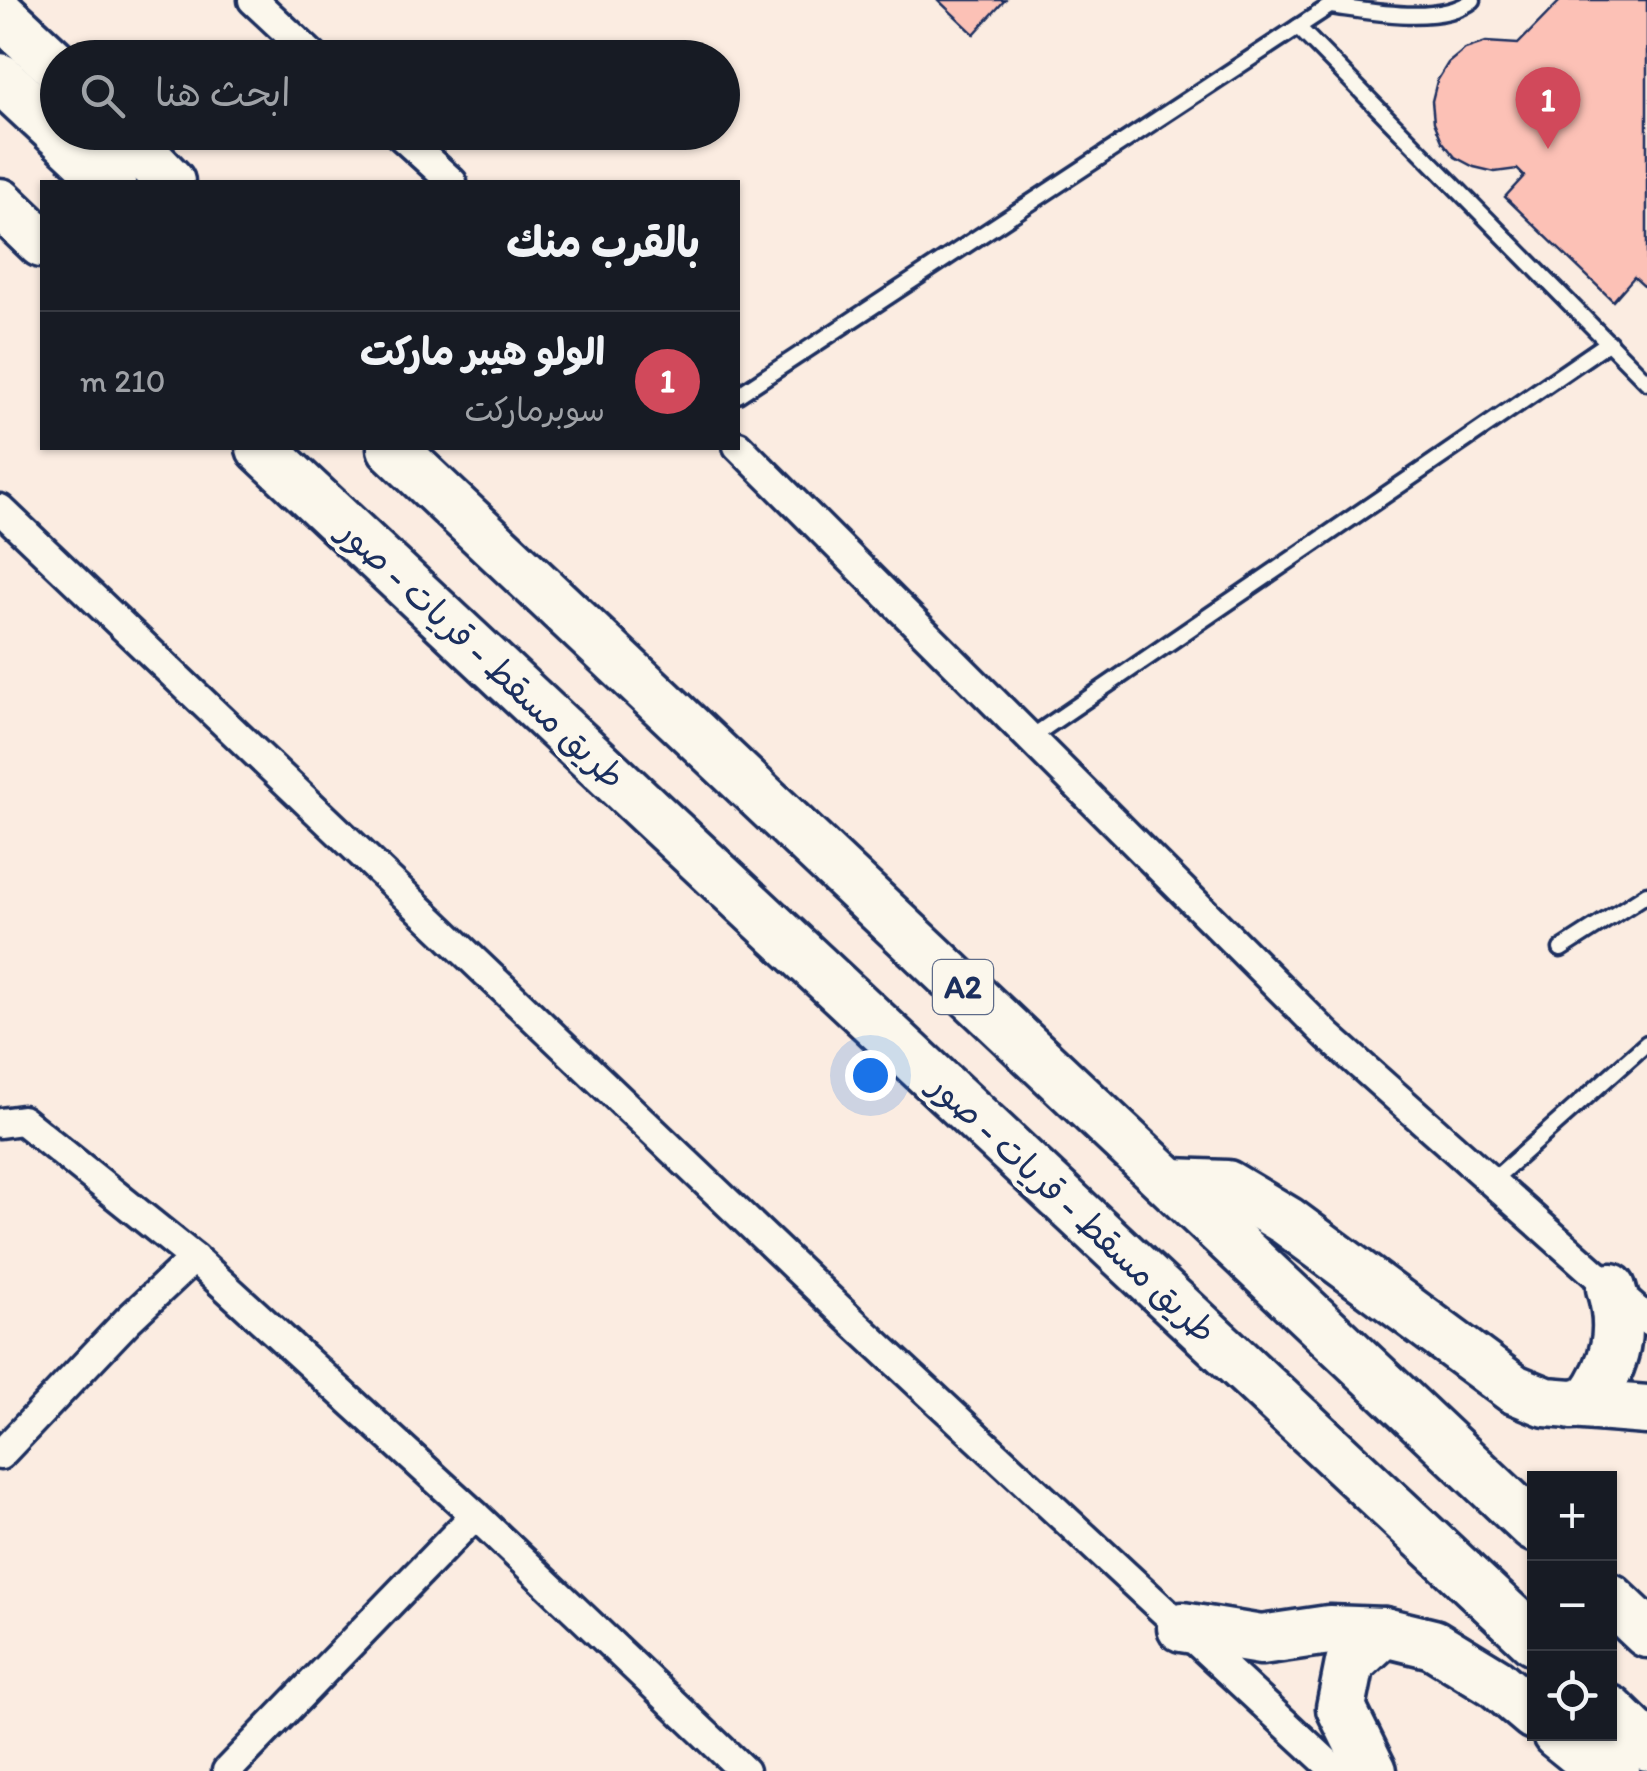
<!DOCTYPE html>
<html lang="ar">
<head>
<meta charset="utf-8">
<style>
	:root { --surface:#171b24; --page:#20242c; --text:#f1f3f6; --muted:#9ea1a6; --line:#363941; --accent:#d1495b }
	body { margin:0; font-family:Itim,"Playpen Sans Arabic",sans-serif; background:var(--page); color:var(--text); direction:rtl }
	.controls { position:absolute; right:30px; bottom:30px; display:grid; overflow:hidden; border-radius:0px; box-shadow:0 2px 8px #0004 }
	.controls button { width:90px; height:90px; display:grid; place-items:center; padding:0; border:0; border-bottom:2px solid var(--line); background:var(--surface); color:var(--text); font:50px sans-serif }
	.you { position:absolute; left:870px; top:1075px; width:35px; height:35px; margin:-25px; border:8px solid #fff; border-radius:50%; background:#1a73e8; box-shadow:0 0 0 15px #1a73e833 }
	.badge { display:grid; place-items:center; width:65px; height:65px; border-radius:50%; background:var(--accent); color:#fff; font-size:32px; font-weight:700 }
	.pin { position:absolute; translate:-50% -82px; filter:drop-shadow(0 2px 5px #0008) }
	.pin::after { content:''; position:absolute; top:52px; width:35px; height:30px; background:inherit; clip-path:polygon(0 0,100% 0,50% 100%) }
	.list { margin:0; padding:0; list-style:none }
	h2 { display:flex; justify-content:space-between; align-items:center; height:130px; margin:0; padding:0 40px; font-size:42px }
	h2 small { font-size:32px; font-weight:400; color:var(--muted) }
	.list li { display:grid; grid-template-columns:65px 1fr auto; gap:30px; align-items:center; box-sizing:border-box; height:140px; padding:0 40px; border-top:2px solid var(--line) }
	.list b { display:block; font-size:38px; white-space:nowrap }
	.list p { margin:0; font-size:32px; white-space:nowrap; color:var(--muted) }
	.list em { font-size:32px; font-style:normal; color:var(--muted) }
	.icon { flex:none; width:55px; height:55px; fill:none; stroke:currentColor; stroke-width:2; stroke-linecap:round; stroke-linejoin:round }
	.map { position:relative; flex:none; width:1647px; height:1771px; overflow:hidden; direction:ltr }
	.search { position:absolute; background:var(--surface); box-shadow:0 2px 8px #0004; left:40px; top:40px; width:700px; height:110px; display:flex; align-items:center; gap:25px; box-sizing:border-box; padding:0 35px; border-radius:55px; color:var(--muted); font-size:38px }
	.panel { position:absolute; background:var(--surface); box-shadow:0 2px 8px #0004; left:40px; top:180px; width:700px; height:270px; border-radius:0px; direction:rtl }
	.map>svg:first-child { display:block }
	.building { fill:#fcc1b6; stroke:#1b2f5e; stroke-width:2.5 }
	.lines { fill:none; stroke-linecap:round; stroke-linejoin:round }
	.service-casing { stroke:#1b2f5e; stroke-width:21 }
	.minor-casing { stroke:#1b2f5e; stroke-width:35 }
	.trunk-casing { stroke:#1b2f5e; stroke-width:55 }
	.service { stroke:#fbf7ec; stroke-width:14 }
	.minor { stroke:#fbf7ec; stroke-width:28 }
	.trunk { stroke:#fbf7ec; stroke-width:48 }
	.labels { text-anchor:middle; dominant-baseline:central; stroke-width:9; stroke-linejoin:round; paint-order:stroke }
	.shield { fill:#fbf7ec; stroke:#5e6b89; stroke-width:2.5 }
	.shield-label { font-size:32px; font-weight:bold; fill:#1b2f5e }
	.street-label { font-size:35px; fill:#1b2f5e; stroke:#fbf7ec }
</style>
</head>
<body>
<div class="map">
<svg width="1647" height="1771" viewBox="0 0 1647 1771">
	<rect width="100%" height="100%" fill="#fbece1"/>
	<filter id="ink" filterUnits="userSpaceOnUse"><feTurbulence type="fractalNoise" baseFrequency=".01" numOctaves="2"/><feDisplacementMap in="SourceGraphic" scale="20" xChannelSelector="R" yChannelSelector="G"/><feConvolveMatrix kernelMatrix="1 2 1 2 8 2 1 2 1" color-interpolation-filters="sRGB"/></filter>
	<g filter="url(#ink)">
		<!-- building -->
		<g class="building">
			<path d="M938,0h67l-31,34z"/>
			<path d="M1561,0h86v289l-13,-12 -21,24 -108,-104 19,-21 -7,-7 -22,3 -21,-5 -19,-10 -13,-16 -8,-19 -2,-21 5,-20 11,-18 17,-14 21,-7 32,2z"/>
		</g>
		<g class="lines">
			<defs>
				<g id="service">
					<path d="M1330,6c38,5 110,20 143,-6"/>
					<path d="M1298,27l349,355"/>
					<path d="M738,395l601,-395"/>
					<path d="M1030,738l579,-396"/>
					<path d="M1561,949l86,-55"/>
					<path d="M1493,1180l154,-137"/>
				</g>
				<g id="minor">
					<path d="M253,0l62,58"/>
					<path d="M397,132l55,50"/>
					<path d="M738,446l590,590 319,284"/>
					<path d="M0,509l853,813 483,449"/>
					<path d="M0,1123l22,-3 172,138 -66,62 -128,135"/>
					<path d="M194,1258l281,257 269,256"/>
					<path d="M227,1771l248,-256"/>
				</g>
				<g id="trunk">
					<path d="M0,13l58,54"/>
					<path d="M0,78l58,54"/>
					<path d="M58,132l53,50"/>
					<path d="M122,132l48,50"/>
					<path d="M0,203l42,40"/>
					<path d="M261,448l1273,1192"/>
					<path d="M392,448l1142,1079"/>
					<path d="M1171,1183l56,2 60,36 227,168 32,13 101,8"/>
					<path d="M1572,1405l19,-6c25,-35 33,-69 20,-111"/>
					<path d="M1610,1598l37,35"/>
					<path d="M1182,1627l79,13 68,-10 55,2 49,12 62,38 39,33"/>
					<path d="M1610,1710l37,36"/>
					<path d="M1557,1734l21,17 37,20"/>
					<path d="M1372,1771l-31,-63 9,-45 34,-31"/>
				</g>
			</defs>
			<!-- service casing -->
			<use href="#service" class="service-casing"/>
			<!-- minor casing -->
			<use href="#minor" class="minor-casing"/>
			<!-- trunk casing -->
			<use href="#trunk" class="trunk-casing"/>
			<!-- service -->
			<use href="#service" class="service"/>
			<!-- minor -->
			<use href="#minor" class="minor"/>
			<!-- trunk -->
			<use href="#trunk" class="trunk"/>
		</g>
	</g>
	<g class="labels">
		<!-- shield labels -->
		<rect class="shield" x="933" y="960" width="60" height="54" rx="8"/>
		<g class="shield-label">
			<text x="963" y="987">A2</text>
		</g>
		<!-- street labels -->
		<g class="street-label">
			<text transform="translate(482 654) rotate(43)">طريق مسقط - قريات - صور</text>
			<text transform="translate(1073 1208) rotate(43)">طريق مسقط - قريات - صور</text>
		</g>
	</g>
</svg>
<div class="controls">
<button>+</button>
<button>−</button>
<button><svg class="icon" aria-label="locate" viewBox="0 0 24 24"><circle cx="12" cy="12" r="6"/><path d="M12 2v4M12 18v4M2 12h4M18 12h4"/></svg></button>
</div>
<div class="you"></div>
<div class="pin badge" style="left:1548px;top:149px">1</div>
<div class="search"><svg class="icon" aria-label="search" viewBox="0 0 24 24"><circle cx="10" cy="10" r="6"/><path d="M15 15l6 6"/></svg>ابحث هنا</div>
<section class="panel">
<h2>بالقرب منك<small></small></h2>
<ul class="list">
<li><span class="badge">1</span><div><b>الولو هيبر ماركت</b><p>سوبرماركت</p></div><em>210 m</em></li>
</ul>
</section>
</div>
</body>
</html>
